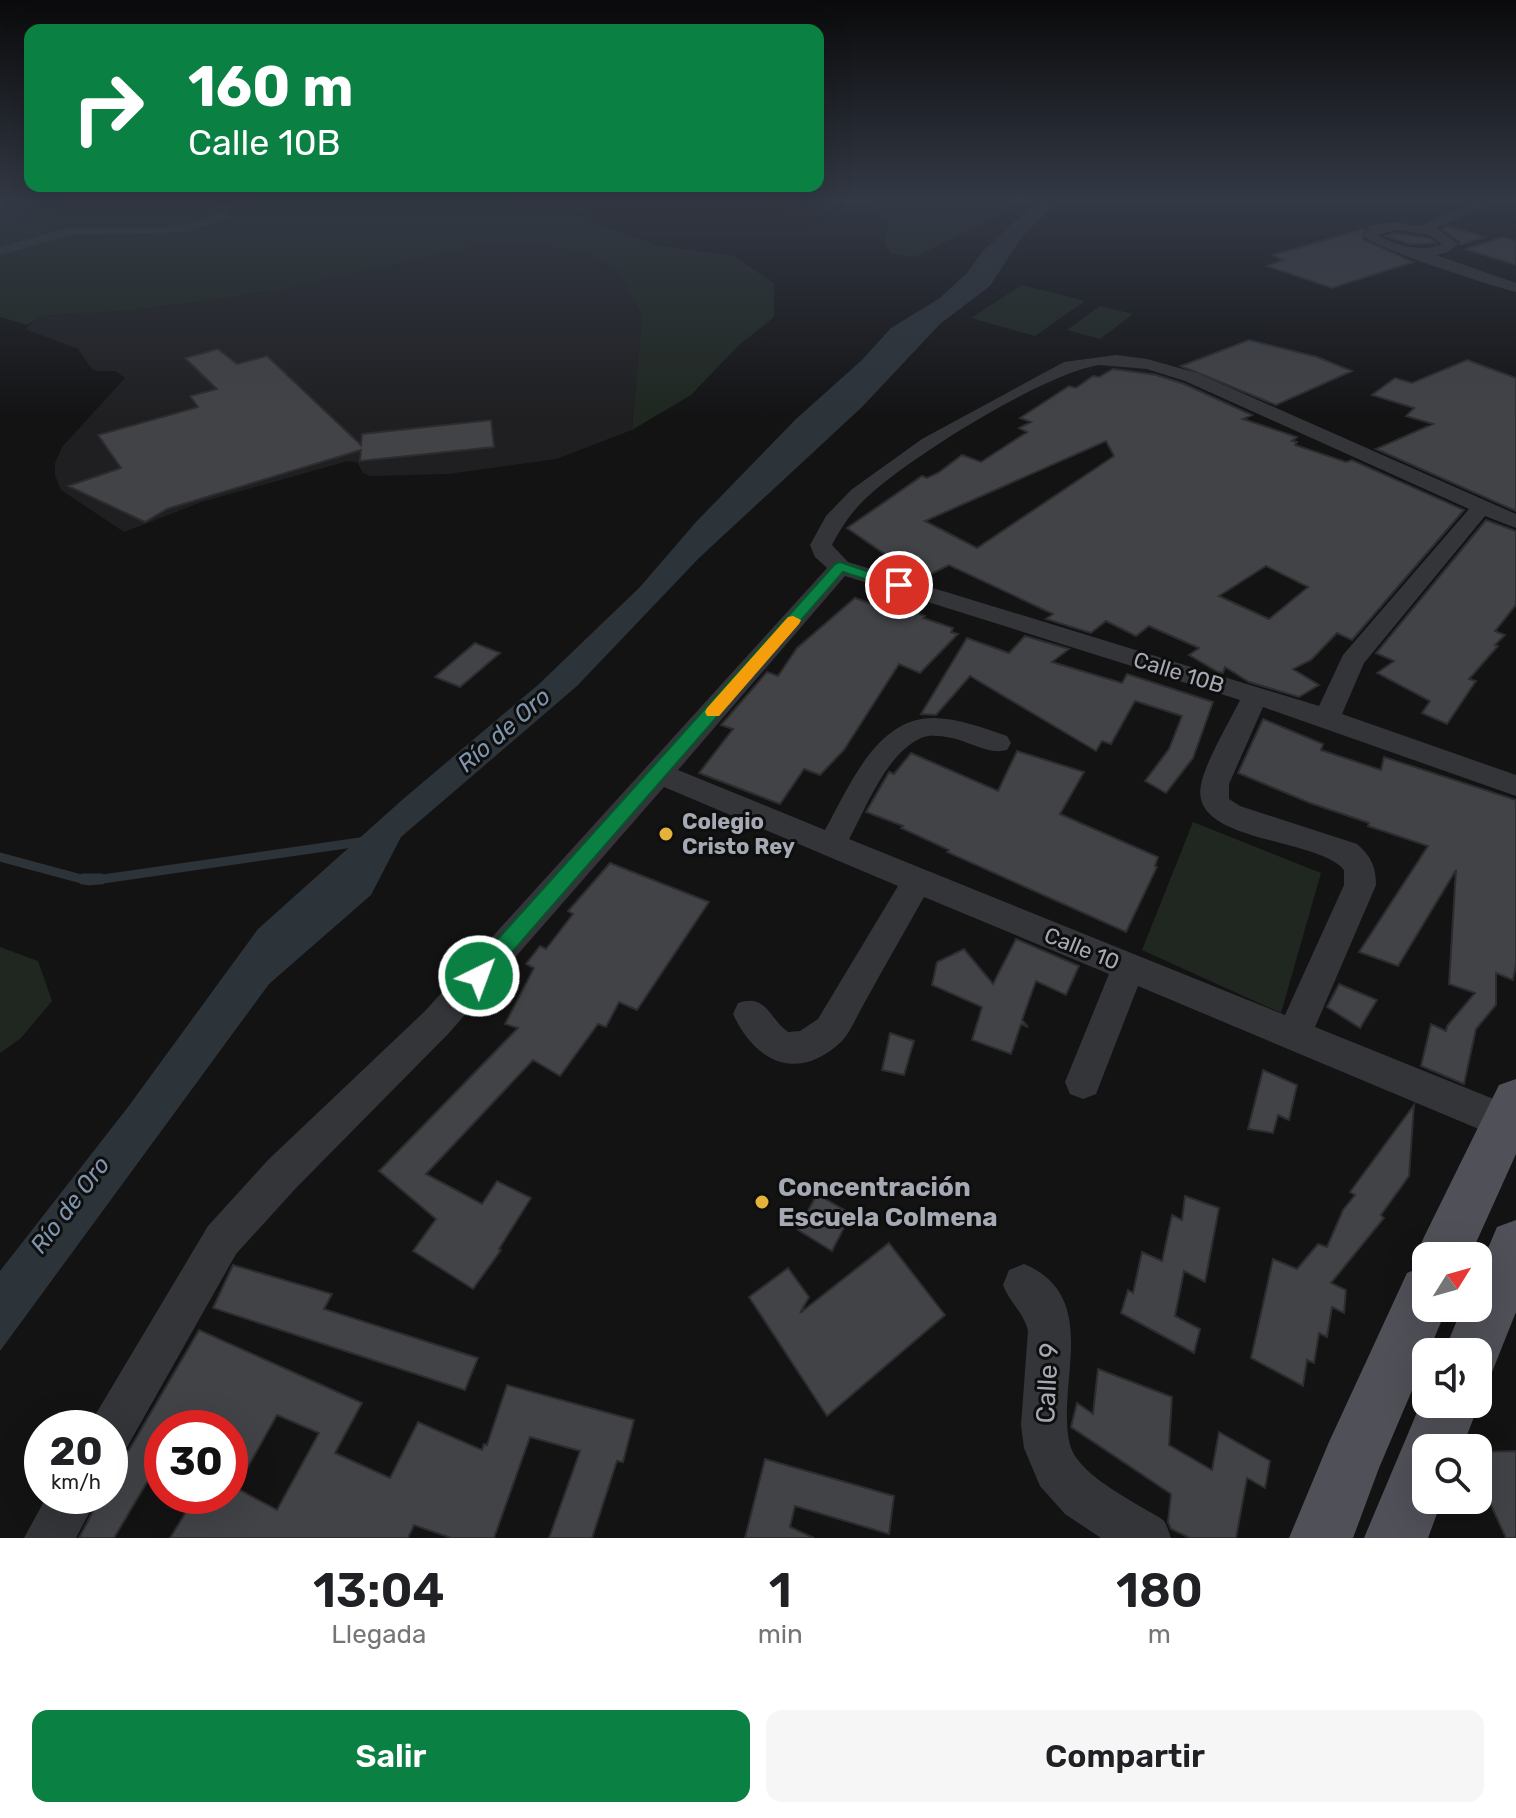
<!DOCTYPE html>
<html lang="es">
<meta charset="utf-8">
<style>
:root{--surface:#fff;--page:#f6f6f6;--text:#202124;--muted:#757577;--accent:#0b8043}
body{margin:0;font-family:Rubik,sans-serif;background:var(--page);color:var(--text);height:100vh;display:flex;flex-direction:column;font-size:30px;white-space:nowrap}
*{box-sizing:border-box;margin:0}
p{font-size:26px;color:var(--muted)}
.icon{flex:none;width:44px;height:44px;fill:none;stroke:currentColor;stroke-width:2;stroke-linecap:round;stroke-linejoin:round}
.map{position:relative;height:1538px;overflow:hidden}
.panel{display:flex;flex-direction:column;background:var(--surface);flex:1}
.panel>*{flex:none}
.hud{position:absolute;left:24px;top:24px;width:800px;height:168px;border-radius:16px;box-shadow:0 8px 32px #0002;background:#0b8043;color:#fff;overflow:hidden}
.needle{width:52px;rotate:53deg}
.buttons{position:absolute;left:1412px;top:1242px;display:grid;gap:16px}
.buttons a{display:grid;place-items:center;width:80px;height:80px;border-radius:16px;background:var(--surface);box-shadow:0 8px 32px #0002;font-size:40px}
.speed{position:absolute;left:24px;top:1410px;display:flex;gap:16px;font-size:40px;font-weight:700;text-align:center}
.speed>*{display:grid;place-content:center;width:104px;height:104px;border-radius:50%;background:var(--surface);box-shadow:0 8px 32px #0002;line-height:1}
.speed small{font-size:20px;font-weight:400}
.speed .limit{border:12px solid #d22;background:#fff;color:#111}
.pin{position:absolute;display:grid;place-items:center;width:68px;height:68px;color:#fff;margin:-34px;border:4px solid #fff;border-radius:50%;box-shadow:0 2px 8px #0007}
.me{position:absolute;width:88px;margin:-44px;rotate:42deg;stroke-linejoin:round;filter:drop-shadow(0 0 6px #0008)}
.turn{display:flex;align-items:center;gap:28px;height:168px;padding:0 32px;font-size:36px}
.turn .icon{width:104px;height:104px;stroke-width:2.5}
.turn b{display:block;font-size:56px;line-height:68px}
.eta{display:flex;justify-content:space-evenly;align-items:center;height:136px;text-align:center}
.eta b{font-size:48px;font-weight:600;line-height:56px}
.button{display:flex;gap:16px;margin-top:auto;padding:16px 32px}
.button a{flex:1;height:92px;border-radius:16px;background:var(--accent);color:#fff;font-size:32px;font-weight:600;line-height:92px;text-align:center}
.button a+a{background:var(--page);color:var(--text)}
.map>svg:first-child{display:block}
.built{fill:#1f1f21}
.green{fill:#1f2720}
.water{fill:#2c3339}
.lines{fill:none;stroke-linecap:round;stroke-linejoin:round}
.stream-far1{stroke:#2c3339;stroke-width:9}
.stream{stroke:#2c3339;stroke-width:11}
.building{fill:#424347;stroke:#2d2d30;stroke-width:2;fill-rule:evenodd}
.minor{fill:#343539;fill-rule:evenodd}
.major{fill:#505158;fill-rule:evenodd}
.route{fill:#0b8043;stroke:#07532c;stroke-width:2}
.slow{fill:#f59e0b}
.poi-dot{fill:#e5b339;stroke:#0e0e0f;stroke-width:3}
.labels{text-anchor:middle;stroke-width:6;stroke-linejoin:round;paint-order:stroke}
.street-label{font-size:22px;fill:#a5a9b4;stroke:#0e0e0f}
.poi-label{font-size:22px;font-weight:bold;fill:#a5a9b4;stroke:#0e0e0f;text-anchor:start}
.water-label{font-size:24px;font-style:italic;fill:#7e95ad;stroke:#0e0e0f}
.near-poi-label{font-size:26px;font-weight:bold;fill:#a5a9b4;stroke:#0e0e0f;text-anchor:start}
.near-street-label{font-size:26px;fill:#a5a9b4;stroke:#0e0e0f}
</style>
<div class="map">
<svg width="1516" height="1538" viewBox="0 0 1516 1538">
<rect width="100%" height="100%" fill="#131314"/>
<path class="built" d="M522,243L585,252L617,270L642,316L632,430L556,459L448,474L370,476L363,473L357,462L348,461L202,502L124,532L61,490L55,475V463L62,447L125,378L115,371H97L91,368L78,349L25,329L40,316L138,310L277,291L476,246Z"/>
<path class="green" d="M0,201H600L576,215L655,245L733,256L774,283V317L737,347L691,395L632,430L642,316L617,270L585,252L522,243L476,246L277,291L137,310L41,316L27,325L0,317Z
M858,201H1007L1008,211L915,257L891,254L884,241L889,224Z
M1022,285L1085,301L1035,336L971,318Z
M1100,306L1133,314L1100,339L1067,330Z
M1193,822L1321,873L1281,1013L1142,950Z
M0,947L38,961L52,1001L21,1038L0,1053Z"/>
<path class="water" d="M1037,201H1059L1021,238L990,286L940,324L862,407L699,558L577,686L401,837L371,895L269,984L0,1351V1271L128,1107L258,929L402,800L539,684L640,587L696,522L796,419L862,360L891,328L940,298L967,273L982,252Z"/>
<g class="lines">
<path class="stream-far1" d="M0,857L89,881L367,841"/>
<path class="stream" d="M83,879H101"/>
</g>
<path class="building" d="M1448,226L1485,237L1460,245V242L1442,229Z
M1364,229L1362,239L1413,262L1332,288L1267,266L1283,260L1273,255Z
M1394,233L1429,238L1436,243L1410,244L1386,236Z
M1503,237L1516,241V265L1465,249Z
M1249,340L1317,357L1352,371L1276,405L1181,366Z
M218,349L237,364L267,356L361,445L362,434L491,420L494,447L360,461L361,450L167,509L145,522L68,486L121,468L98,435L198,407L190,396L217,389L185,358Z
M1467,360L1516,378V511L1376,449L1433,424L1406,416L1414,408L1372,395L1395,378L1412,383Z
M1113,369L1156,375L1184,384L1252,415L1243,419L1297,437L1292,441L1297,442L1295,445L1346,462L1352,460L1464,510L1352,640L1337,633L1311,660L1293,669L1319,685L1299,697L1249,682L1225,667L1223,673L1218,672L1189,655L1199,648L1149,626L1136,636L1106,621L1091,633L1046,619L1053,614L949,565L921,579L847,528L922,476L927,478L938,473L962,455L981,462L1027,432L1019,428L1031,422L1020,418L1069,386L1076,388L1093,376L1099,377ZM1106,441L1114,456L977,548L925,521ZM1266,566L1308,587L1269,619L1219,596Z
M1486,520L1516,531V605L1495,631L1505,635L1495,645L1498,646L1469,679L1476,681L1447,724L1422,713L1430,701L1377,673L1394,661L1376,653Z
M855,598L878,606L881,601L925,616L923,618L953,628L951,632L958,634L920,673L899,664L844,750L820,775L804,769L780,804L699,773L733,729L721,725L767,672L778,676L797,648Z
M1025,636L1069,649L1052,662L1122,683L1127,674L1213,702L1193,758L1166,793L1145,781L1169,749L1182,716L1135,701L1111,744L1102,741L1096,751L970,676L936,715L921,714L967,638L1009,653Z
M475,643L500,653L460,687L435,677Z
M1263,719L1323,744L1321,750L1381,770L1384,757L1516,800V965L1513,980L1496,973V1005L1476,1029L1464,1084L1421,1066L1431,1024L1446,1031L1447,1026L1475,993L1449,984L1456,870L1398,966L1359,952L1428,846L1368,826L1369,823L1310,803L1238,773Z
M1017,751L1084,772L1060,814L1158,857L1155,866L1157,867L1126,932L947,852L949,850L901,828L903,826L866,812L889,772L894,774L911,753L998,791Z
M610,863L709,902L637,1010L619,1002L606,1027L598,1024L560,1076L533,1060L426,1174L482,1204L497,1181L531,1198L499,1249L501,1250L473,1289L413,1251L436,1219L379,1171L518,1028L505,1024L534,968L526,964L540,946L546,949L573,914L568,911Z
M1016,939L1079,966L1066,995L1036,981L1022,1020L1028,1027L1021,1024L1011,1054L972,1040L982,1007L932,985L937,962L964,949L993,984Z
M1339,984L1377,1000L1360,1028L1327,1007Z
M890,1033L914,1041L904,1075L882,1070Z
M1263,1070L1297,1085L1289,1120L1278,1115L1273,1133L1248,1129Z
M1414,1105L1409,1176L1381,1215L1384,1218L1331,1283L1346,1290L1344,1313L1332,1307L1327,1337L1319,1333L1314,1363L1307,1360L1303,1386L1251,1358L1273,1259L1297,1269L1318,1244L1327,1247L1343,1210L1355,1195L1350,1192Z
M817,1194L851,1214L832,1251L798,1230Z
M1185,1196L1219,1208L1205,1282L1184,1271L1175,1316L1200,1329L1194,1353L1121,1313L1128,1290L1133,1293L1142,1252L1162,1261L1172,1215L1182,1220Z
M889,1243L945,1315L827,1416L749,1297L788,1268L809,1297L800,1313Z
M233,1265L332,1294L324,1309L478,1358L465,1390L213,1308Z
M199,1330L362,1403L335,1453L390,1478L418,1422L482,1450L484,1444L487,1445L507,1385L634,1420L623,1462L617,1461L592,1538H549L580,1451L530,1437L494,1538H451L414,1525L408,1538H170L196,1496H230V1428H162V1457L114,1538H79L101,1496H110V1474L123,1454L129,1450ZM277,1415L319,1433L277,1510L236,1488Z
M1098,1369L1172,1397L1169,1445L1212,1470L1219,1432L1270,1461L1265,1488L1247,1478L1236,1538H1190L1171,1529L1168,1522L1171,1494L1071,1427L1077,1403L1093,1414Z
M1516,1451V1538H1506L1478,1477V1452Z
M765,1459L894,1496L889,1534L795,1506L790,1527L814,1538H745Z"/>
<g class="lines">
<path class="minor" d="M218,201H230V217L189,232L72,235L0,255V247L72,227L170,226L203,220L219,212Z
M1479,201H1497L1436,228L1458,244L1448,252L1436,255L1516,283V292C1491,286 1377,249 1364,236L1369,226L1394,222L1419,226ZM1394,230L1430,235L1442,244C1422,253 1396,246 1378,235Z
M1116,355L1147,359L1197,373L1516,514V528L1485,516L1364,663L1342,714L1516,775V796L1263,707L1229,784V799L1240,806L1357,844C1371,856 1376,867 1376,885L1315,1027L1516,1108V1136L1506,1140L1493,1135L1138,986L1096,1094L1083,1099L1070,1094L1065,1082L1109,974L924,897C905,931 885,965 866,1000C858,1013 851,1032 841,1042C797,1083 755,1062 733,1014L738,1003C766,993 768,1017 788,1032L800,1031L818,1019L898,886L664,787L449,1033L296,1188L236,1254L126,1449L110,1456V1428H89L94,1417L208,1226L268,1160L425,1011L827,568L815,557L810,545L826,516L851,490L922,439L1064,362ZM1100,365L1147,369L1185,381L1469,509L1343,655L1319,706L848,562L832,545C841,528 850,514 863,501C904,460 1046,372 1100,365ZM845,576L1240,700C1229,723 1205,762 1201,785C1189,843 1317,837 1344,870V885L1285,1015L849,839C867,807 885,755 921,738C930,734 943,736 952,738C971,742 988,755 1007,750L1011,743L1007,736C984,728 960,719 935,718C877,716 849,787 825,830L678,770Z
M1024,1264C1103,1297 1055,1385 1070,1445C1077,1471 1121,1495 1143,1508C1149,1512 1159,1516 1164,1521C1167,1525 1169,1533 1171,1538H1101L1065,1514L1040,1486L1024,1448L1021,1425L1028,1331C1024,1313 1010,1303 1003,1285L1009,1270Z
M47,1496H98L76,1538H24Z"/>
<path class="major" d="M1516,1079V1154L1470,1256H1426V1308H1447L1379,1468L1353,1538H1289L1329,1442L1407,1273L1421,1267L1416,1256L1424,1237L1499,1085Z
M1516,1220V1312L1492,1372L1478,1378V1352H1444L1462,1308H1478V1272L1497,1227Z
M1426,1391V1404H1478V1401L1479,1404L1462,1448H1426V1500H1442L1428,1538H1364Z"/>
</g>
<linearGradient id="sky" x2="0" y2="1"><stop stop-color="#0a0a0b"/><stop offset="0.48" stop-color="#333945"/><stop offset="1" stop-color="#333945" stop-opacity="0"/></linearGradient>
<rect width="1516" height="417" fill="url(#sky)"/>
<path class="route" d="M840,562L907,585L899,590L843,572L486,982L479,985L471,982L468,976L471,969L835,564Z"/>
<path class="slow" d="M793,616L801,620L799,624L719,716H707L705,712L707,708L788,617Z"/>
<g class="poi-dot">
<circle cx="666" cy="834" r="8"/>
<circle cx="762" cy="1202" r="8"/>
</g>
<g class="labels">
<g class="street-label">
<text transform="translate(1179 672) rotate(17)" y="8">Calle 10B</text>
<text transform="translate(1082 948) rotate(22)" y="8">Calle 10</text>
</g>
<g class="poi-label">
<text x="682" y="829">Colegio<tspan x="682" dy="25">Cristo Rey</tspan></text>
</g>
<g class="water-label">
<text transform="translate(504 730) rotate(-41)" y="8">Río de Oro</text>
<text transform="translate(70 1205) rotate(-53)" y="8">Río de Oro</text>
</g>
<g class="near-poi-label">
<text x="778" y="1196">Concentración<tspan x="778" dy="30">Escuela Colmena</tspan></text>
</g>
<g class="near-street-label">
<text transform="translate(1047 1383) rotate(-87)" y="9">Calle 9</text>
</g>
</g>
</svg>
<div class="buttons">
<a><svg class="needle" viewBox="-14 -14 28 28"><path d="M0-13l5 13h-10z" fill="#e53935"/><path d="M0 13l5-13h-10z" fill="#757577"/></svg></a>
<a><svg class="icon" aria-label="sound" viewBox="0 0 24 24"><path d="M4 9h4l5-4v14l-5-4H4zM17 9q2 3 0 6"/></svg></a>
<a><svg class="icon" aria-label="search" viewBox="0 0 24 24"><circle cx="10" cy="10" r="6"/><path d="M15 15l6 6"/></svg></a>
</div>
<div class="speed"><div>20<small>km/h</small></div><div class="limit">30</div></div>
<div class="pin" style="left:899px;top:585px;background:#d93025"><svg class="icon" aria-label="arrive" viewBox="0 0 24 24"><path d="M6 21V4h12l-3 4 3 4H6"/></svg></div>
<svg class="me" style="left:479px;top:976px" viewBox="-20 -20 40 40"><circle r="17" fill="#0b8043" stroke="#fff" stroke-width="3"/><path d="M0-11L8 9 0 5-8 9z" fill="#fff"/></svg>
<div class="hud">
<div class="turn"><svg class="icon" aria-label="right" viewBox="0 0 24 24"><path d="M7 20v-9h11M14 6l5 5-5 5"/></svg><div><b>160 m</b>Calle 10B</div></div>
</div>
</div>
<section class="panel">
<div class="eta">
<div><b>13:04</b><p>Llegada</p></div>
<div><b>1</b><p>min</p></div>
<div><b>180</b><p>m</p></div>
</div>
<div class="button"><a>Salir</a><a>Compartir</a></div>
</section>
